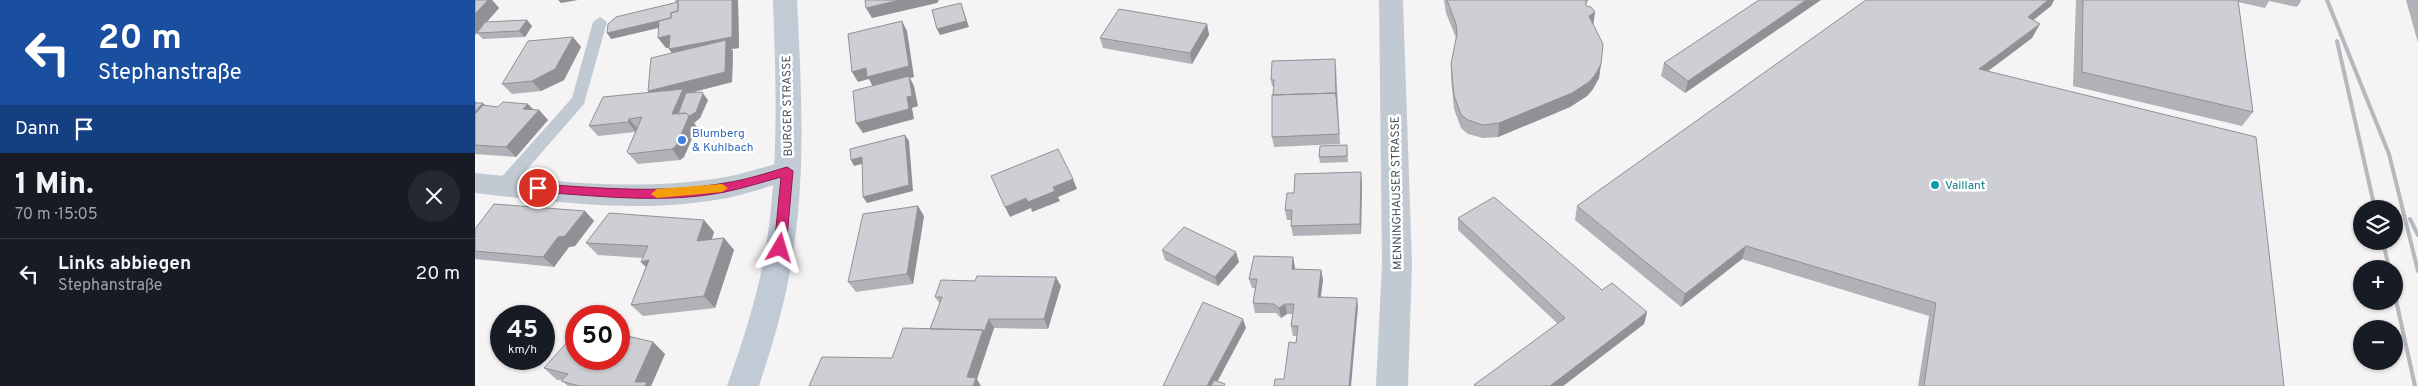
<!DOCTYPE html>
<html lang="de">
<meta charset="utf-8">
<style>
:root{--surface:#171b24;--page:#242831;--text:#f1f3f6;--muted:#9ea1a6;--line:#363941}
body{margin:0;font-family:Overpass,sans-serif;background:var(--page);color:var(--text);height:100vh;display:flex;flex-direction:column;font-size:19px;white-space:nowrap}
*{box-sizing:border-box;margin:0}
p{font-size:16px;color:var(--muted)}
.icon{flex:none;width:28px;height:28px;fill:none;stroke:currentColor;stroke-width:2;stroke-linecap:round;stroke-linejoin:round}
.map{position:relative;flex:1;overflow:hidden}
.sheet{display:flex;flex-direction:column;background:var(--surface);width:475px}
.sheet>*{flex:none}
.banner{background:#1a4fa0;color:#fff;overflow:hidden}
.buttons{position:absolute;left:1878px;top:200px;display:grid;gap:10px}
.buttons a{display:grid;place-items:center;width:50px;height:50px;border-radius:50%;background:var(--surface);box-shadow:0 1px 4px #0004;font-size:25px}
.speed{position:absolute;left:15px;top:305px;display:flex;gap:10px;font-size:25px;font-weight:700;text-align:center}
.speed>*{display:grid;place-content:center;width:65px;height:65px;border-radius:50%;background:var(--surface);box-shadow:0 1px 4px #0004;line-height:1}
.speed small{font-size:12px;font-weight:400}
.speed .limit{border:8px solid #d22;background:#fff;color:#111}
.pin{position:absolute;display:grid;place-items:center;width:42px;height:42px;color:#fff;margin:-21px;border:2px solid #fff;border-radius:50%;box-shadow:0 1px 5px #0007}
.me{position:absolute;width:55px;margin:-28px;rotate:7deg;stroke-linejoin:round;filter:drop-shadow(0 0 4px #0008)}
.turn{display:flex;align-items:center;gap:18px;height:105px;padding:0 15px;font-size:22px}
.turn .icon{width:65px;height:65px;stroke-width:2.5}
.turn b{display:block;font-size:35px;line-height:42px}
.then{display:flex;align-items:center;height:48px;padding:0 15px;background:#0003;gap:10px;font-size:19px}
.round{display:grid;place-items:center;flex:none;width:52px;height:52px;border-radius:26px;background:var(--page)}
.head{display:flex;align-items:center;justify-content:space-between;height:85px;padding:0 15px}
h1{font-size:30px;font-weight:800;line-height:38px}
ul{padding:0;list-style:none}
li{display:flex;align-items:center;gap:15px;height:70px;padding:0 15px;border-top:1px solid var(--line)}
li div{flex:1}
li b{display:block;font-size:19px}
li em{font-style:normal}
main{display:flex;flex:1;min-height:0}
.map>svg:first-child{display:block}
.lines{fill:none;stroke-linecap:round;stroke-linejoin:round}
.service{fill:#c1cad2;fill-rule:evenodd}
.minor{fill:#c1cad2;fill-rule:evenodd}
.secondary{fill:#c1cbd6;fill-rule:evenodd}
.rail{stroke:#b5b8bd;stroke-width:4}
.wall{fill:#b0b2b7}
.shaded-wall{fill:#909195}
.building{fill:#cdcfd5;stroke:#909195}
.route{fill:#db2777;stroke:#8e194d}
.slow{fill:#f59e0b}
.shop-dot{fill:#3f7fe0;stroke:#fff;stroke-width:2}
.culture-dot{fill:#0f9aa8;stroke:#fff;stroke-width:2}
.labels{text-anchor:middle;stroke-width:5;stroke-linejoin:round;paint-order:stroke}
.street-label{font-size:12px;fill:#4a5661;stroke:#fff}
.shop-label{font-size:12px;fill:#366cbe;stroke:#fff;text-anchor:start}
.culture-label{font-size:12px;fill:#0d838f;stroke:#fff;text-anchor:start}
</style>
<main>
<section class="sheet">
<div class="banner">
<div class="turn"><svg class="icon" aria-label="left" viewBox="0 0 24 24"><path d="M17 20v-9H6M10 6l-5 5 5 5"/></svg><div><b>20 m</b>Stephanstraße</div></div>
<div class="then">Dann<svg class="icon" aria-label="arrive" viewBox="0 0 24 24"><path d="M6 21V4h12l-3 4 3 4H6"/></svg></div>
</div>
<div class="head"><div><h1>1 Min.</h1><p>70 m · 15:05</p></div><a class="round"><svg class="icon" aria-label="close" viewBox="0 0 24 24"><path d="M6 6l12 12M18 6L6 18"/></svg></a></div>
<ul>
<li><svg class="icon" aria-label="left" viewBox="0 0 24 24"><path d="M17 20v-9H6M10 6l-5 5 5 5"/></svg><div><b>Links abbiegen</b><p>Stephanstraße</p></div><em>20 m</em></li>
</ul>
</section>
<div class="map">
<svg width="1943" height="386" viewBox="0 0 1943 386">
<rect width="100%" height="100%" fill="#f5f3f3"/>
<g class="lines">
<path class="service" d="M125,17L132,22L109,104L34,190L28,192L22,190L20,186L22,182L97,98L118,22Z"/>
<path class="minor" d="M904,0H928L937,264L933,386H901L907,264Z
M312,161L322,164L326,171L322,178C295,186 268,196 240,200C162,213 78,202 0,193V173C78,181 160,191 238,179C263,176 288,167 312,161Z"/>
<path class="secondary" d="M298,0H322C326,82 331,165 319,246C313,294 299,340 284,386H252C268,341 283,295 291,247C304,165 301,82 298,0Z"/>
<path class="rail" d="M1852,0L1914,154L1943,271
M1862,41L1900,209
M1935,219L1943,235
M1908,241L1914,269
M1919,291L1940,386"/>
</g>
<path class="wall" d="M0,0H17L24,8L12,22L52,20L57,26L50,37L8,39L2,33L3,32Z
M200,0H263L264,48L256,49L258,51L257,82L213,93L233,100L225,118L219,123L222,127L209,157L205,160L163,164L152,152L160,132L123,136L114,126L175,92L173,91L197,53L194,49V48H191L184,28L136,39L201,3Z
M969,0H1114L1112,2L1111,6L1120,12L1118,24L1126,64L1124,78L1118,89L1112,96L1095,107L1023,137L1008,138L993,134L986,128L979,109L976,78V64L981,38L971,13Z
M1284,0L1210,93L1186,76L1189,63Z
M1391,0H1579L1576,6L1558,20L1557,38L1513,71L1809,386H1443L1454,316L1267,259L1206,307L1100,220L1102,206Z
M1601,0H1826V1L1822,7L1794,1L1790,8L1763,2L1778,112L1767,126L1598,86Z
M1931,0H1943V43Z
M732,24L734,35L717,64L628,48L625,38Z
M98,37L106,47L89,80L66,91L37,94L27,84Z
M861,65L865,144L799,147L797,137L799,86H797L796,80Z
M0,101L2,103L11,106L64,110L73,120L41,157L0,154Z
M872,145L873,162L845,163L844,157Z
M887,182L886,234L818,236L816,226L817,220H812L810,210L819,193Z
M110,211L119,221L100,246L94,247L79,267L0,259V229Z
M449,216L438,284L381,292L373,282Z
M983,218L1172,312L1169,324L1088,386H999V385L1083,324L983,230Z
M229,220L239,232L237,239L249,238L259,250L240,308L168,316L156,305L171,267L166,262L168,258L123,255L111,243Z
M687,250L764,262L743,286L690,260Z
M820,267V269L846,270L848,280L846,297L883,307L809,379L821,343L822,336H818L816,326L818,314H812L806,318L801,313H780L778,303L780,288H777L774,279Z
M586,286L573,329L519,328L502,379L417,358L455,329L465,304L460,297Z
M178,342L190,354L176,386H93L86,380H82L69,368Z"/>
<path class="shaded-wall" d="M13,0H17L24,8L0,35V14Z
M83,0H103L86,3Z
M257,0H263L264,48L256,49L258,51L257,82L211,94L201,118L182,101L173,91L202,60L194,49Z
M425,0H464L462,3L397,18L391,8Z
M1331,0H1346L1210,93L1213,81Z
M1573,0H1579L1576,6L1545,31L1553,17Z
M207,1L211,21L136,39L132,33Z
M486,3L494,27L465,35L462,29Z
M1120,12L1118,26L1114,16Z
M52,20L57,26L50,37L44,31Z
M427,21L432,31L439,77L435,78L439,86L443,106L437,108L439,119L388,133L381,123L398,87L394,79L383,82L377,72Z
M732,24L734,35L717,64L715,53Z
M1565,24L1557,38L1497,83L1504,69Z
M195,35L202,46L191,48L183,38Z
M98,37L106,47L89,80L66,91L57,81Z
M1126,64L1124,78L1118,89L1112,96L1095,107L1023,137L1024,123Z
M227,92L233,100L225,118L219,123L222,127L209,157L205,160L197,149Z
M0,101L5,106L8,103L18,114L0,133Z
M53,104L62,113L64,110L73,120L41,157L31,147L48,109Z
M154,119L163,129L161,132L153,122Z
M430,135L434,141L438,191L392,203L388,197Z
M387,157L390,163L379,166L376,160Z
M886,172L887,182L886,234L885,224Z
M598,179L602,189L583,197L585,201L557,212L556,208L535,217L530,207Z
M443,206L449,216L438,284L432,274Z
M110,211L119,221L100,246L94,247L79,267L68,257L83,237Z
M229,220L239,232L232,253L222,241Z
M249,238L259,250L240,308L229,296Z
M1271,246L1267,259L1206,307L1210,294Z
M761,252L764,262L743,286L740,277Z
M818,257L820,267L818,279L817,269Z
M174,260L178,274L166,262Z
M846,270L848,280L844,306L843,297Z
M581,277L586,286L573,329L569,319Z
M882,298L883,307L876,386H874Z
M810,304L812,314L806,318L804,308Z
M1172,312L1169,324L1088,386H1075Z
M514,319L519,328L502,379L506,386H497L492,377L508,330Z
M768,319L771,328L740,386H732Z
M178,342L190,354L176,386H164L160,382Z"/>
<path class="building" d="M0,0H13L0,14Z
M203,0H257V37L194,49L195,35L183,38L184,21L196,18V13L203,11Z
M390,0H425L391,8Z
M972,0H1111V6L1116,7L1120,12L1114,16L1128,44L1126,64L1120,75L1114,82L1097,93L1024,123L1008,125L993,120L986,115L979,95L976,64L982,34L981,24Z
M1284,0H1331L1213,81L1189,63Z
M1391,0H1573L1553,17L1565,24L1504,69L1781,137L1809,386H1449L1461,303L1271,246L1210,294L1102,206Z
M1608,0H1763L1778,112L1607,72Z
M203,2V11L196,13V18L132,33L133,24L141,17Z
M486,3L491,21L462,29L457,10Z
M644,9L732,24L715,53L625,38Z
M52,20L44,31L2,33L10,22Z
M427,21L434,66L392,77L391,68L377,72L373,34Z
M98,37L80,69L57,81L27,84L53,41Z
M251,40L250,72L173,91L176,58Z
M860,59L861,97V93L798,95L799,80H796L797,61Z
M434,76L437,96L432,97L434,109L381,123L378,91Z
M208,89L197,114L211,113L214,116L201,146L197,149L154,154L152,152L167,117L154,119L153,122L114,126L128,97Z
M227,92L228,94L221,112L213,117L214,116L211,113L203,114L211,93Z
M861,93L864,134L797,137V95Z
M28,102L53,104L48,109L64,110L31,147L0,145V114L8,105L23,107Z
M0,103H8L0,112Z
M430,135L434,185L388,197L387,157L376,160L375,149Z
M872,145V156L844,157L845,146Z
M583,149L598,179L578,187L580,191L553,202L551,198L530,207L516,176Z
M886,172L885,224L816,226L817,210H810L812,193H819L820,174Z
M1019,197L1127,290L1137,283L1172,312L1075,386H1000L999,385L1090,318L983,218Z
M19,204L110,211L90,236L83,237L68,257L0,251V229Z
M443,206L432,274L373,282L388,214Z
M134,213L229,220L222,241L249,238L229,296L156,305L174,260L166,262L173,246L111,243Z
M709,227L761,252L740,277L687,250Z
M779,256L818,257L817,269L846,270L843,297L882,298L874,386H799L800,379H809L814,342L821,343L823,326H816L819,304H810L804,308L799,304L778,303L782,279H774Z
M502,276L581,277L569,319H514L509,332L508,330L455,329L467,297H460L466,280L500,281Z
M728,302L768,319L732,386H688Z
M428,328L508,330L492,377L501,378L498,386H334L347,357L417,358Z
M101,332V359H144V334L178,342L160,382H172L170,386H104L86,381L93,374L69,368Z
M739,380L750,384L749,386H736Z"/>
<path class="route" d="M312,167L318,171L311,248L305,252L299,248L306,177C288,182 269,188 250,192C189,204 125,196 63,192L57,188L63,184C125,188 188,194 250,183C271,180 292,173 312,167Z"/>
<path class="slow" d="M247,184L253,188L247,192L182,198L176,194L182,189Z"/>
<circle class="shop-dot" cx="207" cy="140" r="5"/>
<circle class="culture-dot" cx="1460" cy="185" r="5"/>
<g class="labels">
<g class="street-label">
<text transform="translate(312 106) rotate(-91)" y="4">BURGER STRASSE</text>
<text transform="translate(921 193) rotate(-91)" y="4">MENNINGHAUSER STRASSE</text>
</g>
<g class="shop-label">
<text x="217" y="137">Blumberg<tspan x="217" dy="14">&amp; Kuhlbach</tspan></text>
</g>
<g class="culture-label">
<text x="1470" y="189">Vaillant</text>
</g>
</g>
</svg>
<div class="buttons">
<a><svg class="icon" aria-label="layers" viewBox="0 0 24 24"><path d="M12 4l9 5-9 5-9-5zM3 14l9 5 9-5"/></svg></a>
<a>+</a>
<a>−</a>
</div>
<div class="speed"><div>45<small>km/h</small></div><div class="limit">50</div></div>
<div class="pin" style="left:63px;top:188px;background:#d93025"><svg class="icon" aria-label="arrive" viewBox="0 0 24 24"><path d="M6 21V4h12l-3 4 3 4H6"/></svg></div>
<svg class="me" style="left:305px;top:248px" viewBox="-20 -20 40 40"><path d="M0-17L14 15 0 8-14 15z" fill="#db2777" stroke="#fff" stroke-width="4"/></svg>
</div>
</main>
